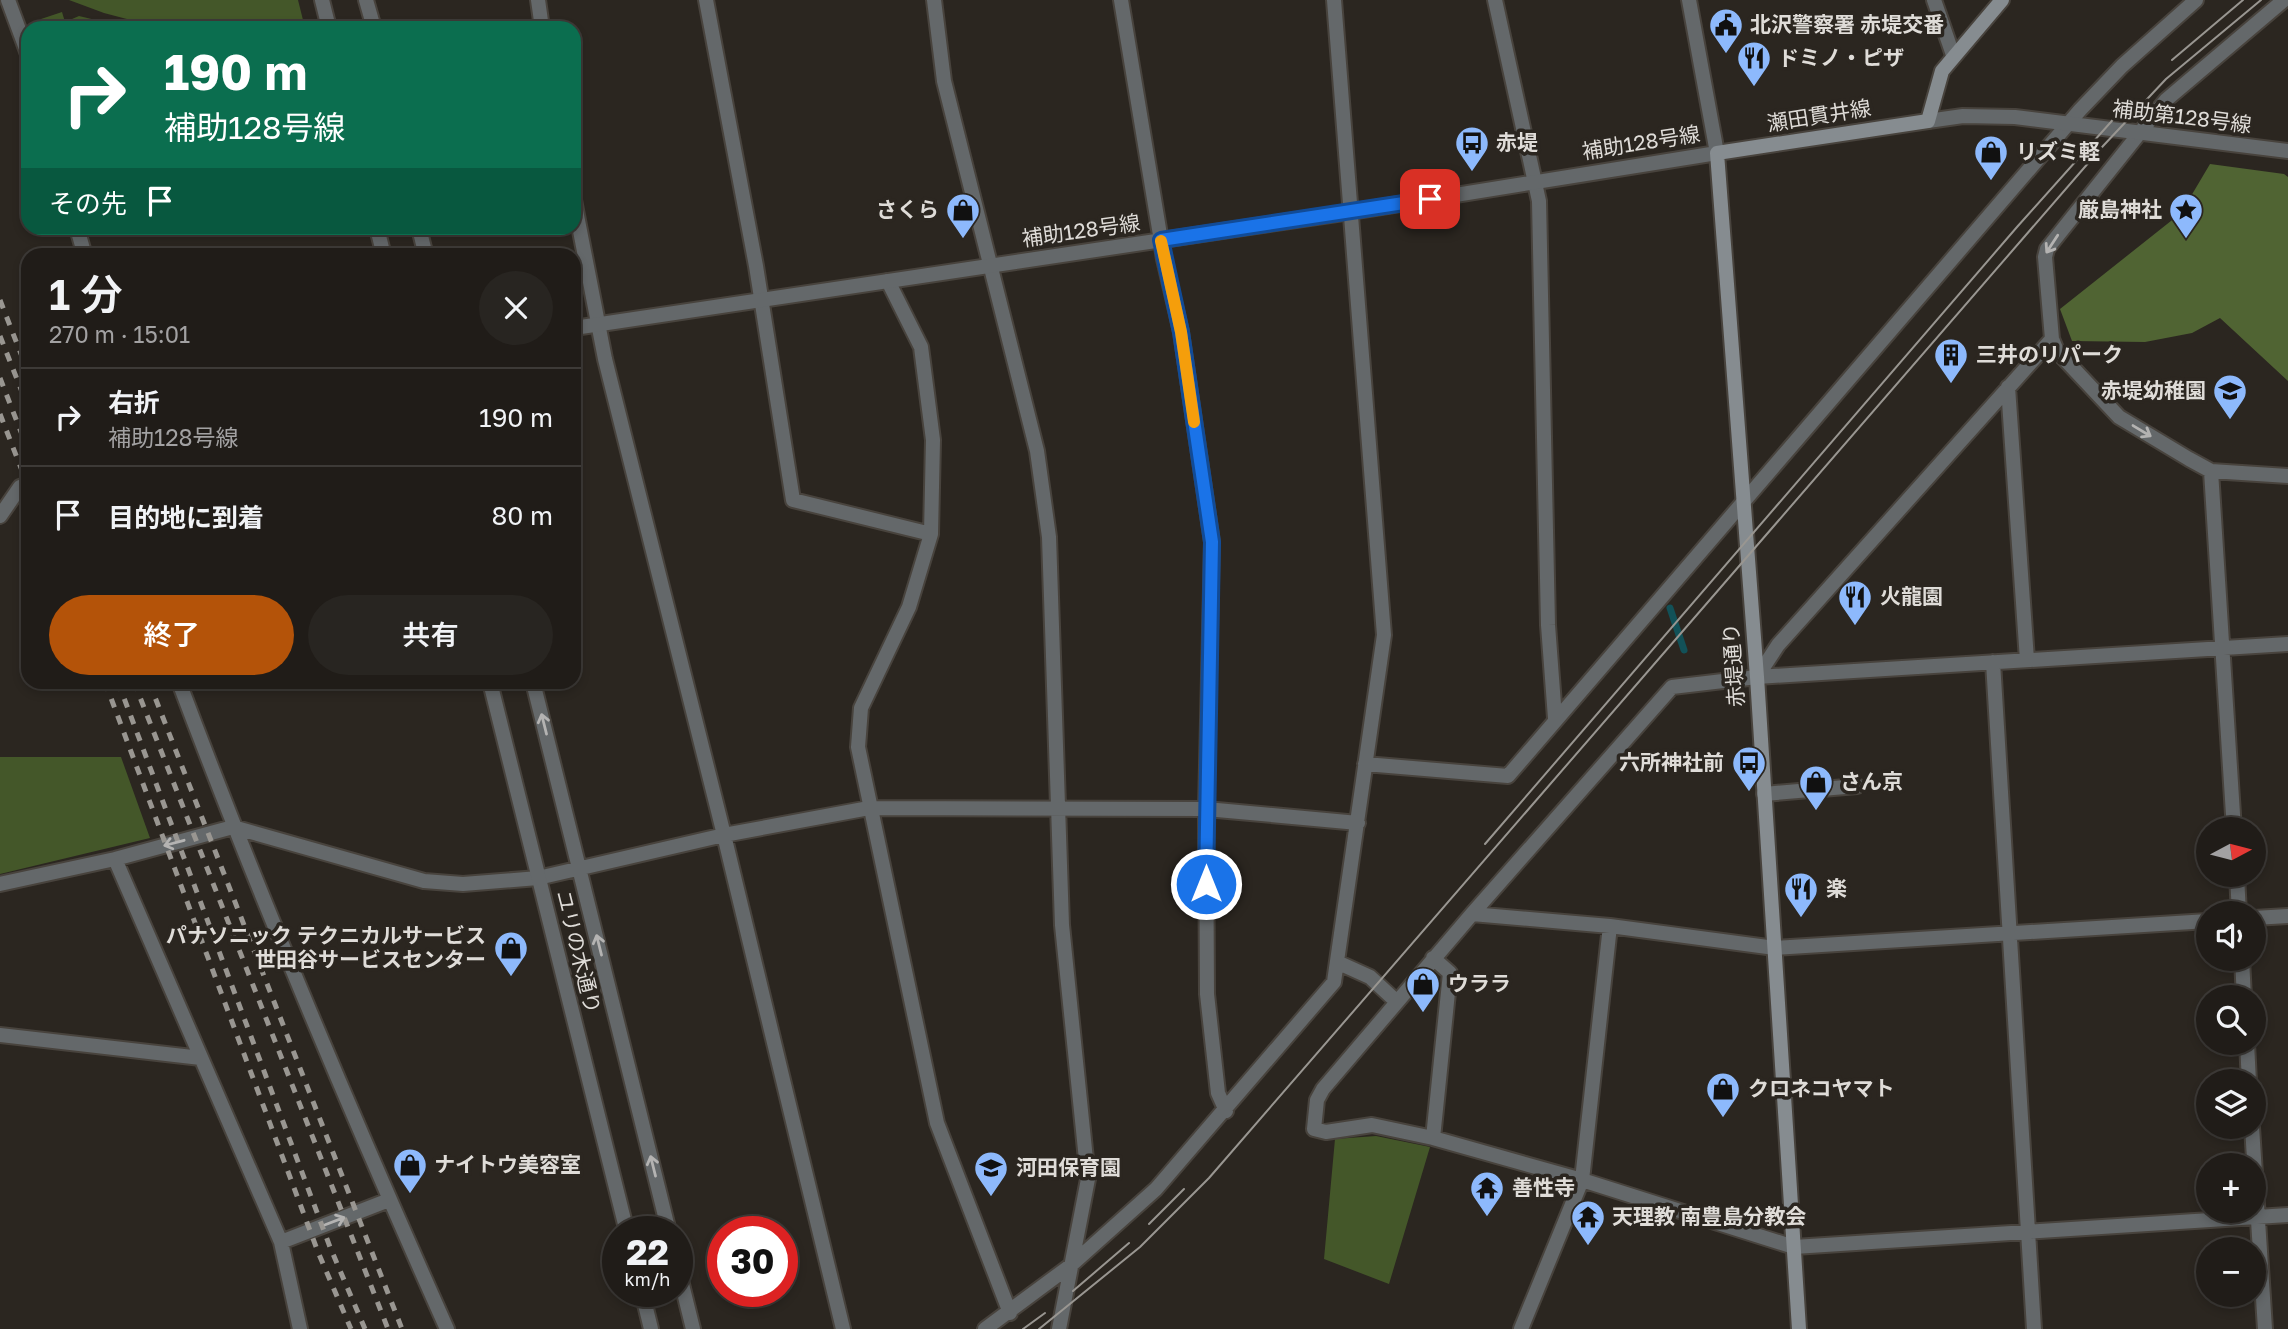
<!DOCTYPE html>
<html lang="ja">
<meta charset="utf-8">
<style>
:root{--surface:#201c18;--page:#282521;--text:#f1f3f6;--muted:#a2a1a2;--line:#3d3a37;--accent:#b45309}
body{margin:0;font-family:"Golos Text","Noto Sans JP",sans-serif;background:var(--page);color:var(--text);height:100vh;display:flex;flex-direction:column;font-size:26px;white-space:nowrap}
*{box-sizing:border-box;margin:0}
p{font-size:23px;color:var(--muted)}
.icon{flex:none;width:38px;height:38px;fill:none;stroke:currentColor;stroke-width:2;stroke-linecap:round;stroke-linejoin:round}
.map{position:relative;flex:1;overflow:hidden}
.details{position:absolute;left:21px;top:248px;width:560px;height:441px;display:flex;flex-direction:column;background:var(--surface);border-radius:21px;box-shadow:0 4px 10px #0003,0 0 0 2px var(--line)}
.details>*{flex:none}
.hud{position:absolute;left:21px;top:21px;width:560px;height:214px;border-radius:21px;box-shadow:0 4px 10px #0003,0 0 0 2px var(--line);background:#0b6e4f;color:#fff;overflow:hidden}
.needle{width:46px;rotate:83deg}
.controls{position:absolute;left:2196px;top:817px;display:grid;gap:14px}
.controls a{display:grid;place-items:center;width:70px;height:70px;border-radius:50%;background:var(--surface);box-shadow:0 4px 10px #0003,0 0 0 2px var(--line);font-size:35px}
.speed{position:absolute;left:602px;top:1216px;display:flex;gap:14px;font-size:35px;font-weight:700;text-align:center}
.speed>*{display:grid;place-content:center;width:91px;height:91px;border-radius:50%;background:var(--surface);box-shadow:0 4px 10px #0003,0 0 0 2px var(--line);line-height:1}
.speed small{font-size:18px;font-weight:400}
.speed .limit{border:10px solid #d22;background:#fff;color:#111}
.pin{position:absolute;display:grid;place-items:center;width:60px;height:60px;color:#fff;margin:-30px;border-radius:14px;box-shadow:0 4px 10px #0006}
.me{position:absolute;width:77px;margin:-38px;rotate:0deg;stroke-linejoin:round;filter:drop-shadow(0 0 5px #0008)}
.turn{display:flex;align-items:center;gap:24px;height:147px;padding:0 28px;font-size:32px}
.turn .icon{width:91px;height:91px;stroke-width:2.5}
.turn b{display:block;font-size:49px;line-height:60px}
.then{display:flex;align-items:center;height:66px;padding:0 28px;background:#0003;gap:14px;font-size:26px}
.round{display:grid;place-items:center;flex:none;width:74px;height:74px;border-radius:37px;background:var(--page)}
.head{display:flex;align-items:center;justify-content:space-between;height:119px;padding:0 28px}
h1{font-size:42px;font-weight:600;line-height:52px}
.button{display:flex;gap:14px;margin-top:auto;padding:14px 28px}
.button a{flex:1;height:80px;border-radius:42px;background:var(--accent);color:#fff;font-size:28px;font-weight:600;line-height:80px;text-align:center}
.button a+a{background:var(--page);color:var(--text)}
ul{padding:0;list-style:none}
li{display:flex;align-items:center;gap:21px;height:98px;padding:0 28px;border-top:2px solid var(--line)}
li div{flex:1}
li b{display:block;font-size:26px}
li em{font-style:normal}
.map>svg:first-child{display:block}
.green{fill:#445729}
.forest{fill:#506433}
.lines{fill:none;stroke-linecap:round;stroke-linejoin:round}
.stream{stroke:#125158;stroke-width:7}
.minor-casing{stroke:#48433d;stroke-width:18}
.tertiary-casing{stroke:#48433d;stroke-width:18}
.secondary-casing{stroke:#48433d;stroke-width:18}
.minor{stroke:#64686a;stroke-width:14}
.tertiary{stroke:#64686a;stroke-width:14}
.secondary{stroke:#868c90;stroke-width:14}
.tram{stroke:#999691;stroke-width:2}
.rail{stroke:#999691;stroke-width:5;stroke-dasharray:9 9;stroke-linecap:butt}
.oneway{stroke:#b4b3b2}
.route-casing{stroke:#114b97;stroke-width:18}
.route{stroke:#1a73e8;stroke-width:12}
.slow{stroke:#f59e0b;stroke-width:12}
.labels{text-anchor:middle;stroke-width:7;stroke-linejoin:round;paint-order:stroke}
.poi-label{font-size:21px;font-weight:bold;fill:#dfdcd8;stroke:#2b2620;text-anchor:start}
.street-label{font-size:21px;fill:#dfdcd8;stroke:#2b2620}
</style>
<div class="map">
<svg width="2288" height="1329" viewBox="0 0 2288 1329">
<rect width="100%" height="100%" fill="#2b2620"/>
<path class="green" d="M69,0H298L305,28H161L104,13Z
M62,12L65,22L79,16L104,22L103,28H45L41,19Z
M0,757H121L150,838L0,874Z
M1376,1136L1430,1147L1389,1284L1324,1259L1335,1139Z"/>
<path class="forest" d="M2210,164L2284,174L2288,177V381L2220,318L2192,333L2145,342L2072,341L2060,309L2181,213Z"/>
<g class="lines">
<path class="stream" d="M1670,608L1684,650"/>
<g class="minor-casing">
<path id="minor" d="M8,0L28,54
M366,0L374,28
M538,0L542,28
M706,0L756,266L793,500L931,534
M934,0L944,81L1037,451L1049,537L1062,925L1088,1179L1059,1329
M1121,0L1164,259L1181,332L1212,542L1206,809L1207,994L1218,1093L1226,1111
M1495,0L1539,201L1548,625L1555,718
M1934,0L1953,55
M2284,0L2166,100L2047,249L2045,257L2052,339L2057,351L2119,417L2189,459L2211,471L2288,476
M574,200L605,359L724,835L843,1329
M77,228L85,256
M419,228L426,256
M888,281L921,347L933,440L931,534L909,607L861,708L858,747L937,1123L1010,1313
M2008,387L2027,660
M2211,471L2234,830
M0,516L20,487L28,484
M2288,644L1757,677L1672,687L1472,914L1323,1089L1317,1100L1314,1129L1326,1132L1372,1125L1433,1138L1582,1180L1794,1247L2288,1215
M1993,662L2034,1329
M1757,677L1778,645L2052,339
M179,682C261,901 352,1116 447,1329
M533,682L669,1232
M1365,764L1508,776L2080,110L2122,66L2196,0
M1764,794L1857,786
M115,859L281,1242L300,1329
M2237,875L2239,914
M0,884L115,859L233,827L424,881L463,884L538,878L724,835L869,808L1206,809L1358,823
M1472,914L1610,926L1775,948L2208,921
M2254,918L2288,916
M2242,959L2244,998
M1339,963L1370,977L1397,1002
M0,1035L201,1058
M2247,1043L2249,1082
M2252,1127L2265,1329
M1433,1138L1450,973L1433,958
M281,1242L389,1200
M677,1264L693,1329
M985,1329L1070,1266L1156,1189L1334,982L1384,635L1334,0
M1521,1329L1582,1180L1610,926"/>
</g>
<g class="tertiary-casing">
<path id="tertiary" d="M322,0L329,28
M1928,121L1963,116L2015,117L2288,151
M377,228L384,256
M574,328L1350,212L1717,153L1689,0
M490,682L627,1232
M642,1292L651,1329"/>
</g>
<g class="secondary-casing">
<path id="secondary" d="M1799,1329L1757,677L1717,153L1928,121L1942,71L2002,0"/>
</g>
<use href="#minor" class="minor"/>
<use href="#tertiary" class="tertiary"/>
<use href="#secondary" class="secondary"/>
<path class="tram" d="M2172,60L2243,0
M1485,844L2017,227L2127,104
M1149,1224L1184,1189
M1073,1291L1129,1243
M1023,1329L1045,1313
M1039,1329L1140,1247L1209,1178L2103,146L2166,79L2261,0"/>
<path class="rail" d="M0,300L28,372
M0,336L28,407
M0,378L28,450
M0,414L28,486
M105,682L318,1252L351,1329
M118,682L330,1247L365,1329
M134,682L388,1329
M149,682L402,1329"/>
</g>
<defs><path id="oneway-shaft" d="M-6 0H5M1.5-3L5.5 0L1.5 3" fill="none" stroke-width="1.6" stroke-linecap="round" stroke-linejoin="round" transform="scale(1.75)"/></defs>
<g class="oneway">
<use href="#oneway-shaft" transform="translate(2052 244) rotate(123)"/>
<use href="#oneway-shaft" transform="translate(2142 431) rotate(31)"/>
<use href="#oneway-shaft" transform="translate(544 724) rotate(-104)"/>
<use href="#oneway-shaft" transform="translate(174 843) rotate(165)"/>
<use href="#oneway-shaft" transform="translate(599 945) rotate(-104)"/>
<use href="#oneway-shaft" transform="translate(653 1166) rotate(-104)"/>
<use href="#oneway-shaft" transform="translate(335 1221) rotate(-21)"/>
</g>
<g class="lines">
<g class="route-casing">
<path id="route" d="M1206,884L1212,542L1181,332L1161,240L1430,199"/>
</g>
<use href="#route" class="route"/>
<path class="slow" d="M1161,241L1181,332L1194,422"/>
</g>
<defs>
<g id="civic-pin" transform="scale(1.75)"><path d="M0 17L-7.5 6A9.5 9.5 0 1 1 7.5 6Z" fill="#8db9fc" stroke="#2b2620"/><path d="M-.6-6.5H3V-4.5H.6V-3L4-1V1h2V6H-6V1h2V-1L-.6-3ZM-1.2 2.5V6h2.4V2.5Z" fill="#111"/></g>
<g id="restaurant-pin" transform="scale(1.75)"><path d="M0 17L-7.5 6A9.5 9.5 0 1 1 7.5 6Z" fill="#8db9fc" stroke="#2b2620"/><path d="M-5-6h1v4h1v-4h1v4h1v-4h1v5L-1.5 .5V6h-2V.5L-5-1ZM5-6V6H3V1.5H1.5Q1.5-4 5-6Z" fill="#111"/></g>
<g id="bus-pin" transform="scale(1.75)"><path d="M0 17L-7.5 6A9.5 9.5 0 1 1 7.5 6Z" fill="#8db9fc" stroke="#2b2620"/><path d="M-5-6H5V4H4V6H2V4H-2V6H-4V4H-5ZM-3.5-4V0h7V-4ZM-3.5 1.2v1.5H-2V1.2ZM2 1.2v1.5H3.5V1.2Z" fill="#111"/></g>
<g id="shop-pin" transform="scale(1.75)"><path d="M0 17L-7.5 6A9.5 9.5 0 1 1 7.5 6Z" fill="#8db9fc" stroke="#2b2620"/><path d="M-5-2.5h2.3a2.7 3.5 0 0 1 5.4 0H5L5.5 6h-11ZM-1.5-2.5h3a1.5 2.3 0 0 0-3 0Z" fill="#111"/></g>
<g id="sight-pin" transform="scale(1.75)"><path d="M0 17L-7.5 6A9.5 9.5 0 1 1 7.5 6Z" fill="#8db9fc" stroke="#2b2620"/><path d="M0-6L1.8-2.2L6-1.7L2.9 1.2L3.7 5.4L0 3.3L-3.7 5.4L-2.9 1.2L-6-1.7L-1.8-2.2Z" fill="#111"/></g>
<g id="building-pin" transform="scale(1.75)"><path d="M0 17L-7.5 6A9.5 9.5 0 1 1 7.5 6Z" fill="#8db9fc" stroke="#2b2620"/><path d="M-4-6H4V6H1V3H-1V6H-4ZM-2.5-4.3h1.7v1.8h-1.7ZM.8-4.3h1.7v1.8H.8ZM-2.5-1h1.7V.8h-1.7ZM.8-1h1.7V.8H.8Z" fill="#111"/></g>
<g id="school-pin" transform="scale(1.75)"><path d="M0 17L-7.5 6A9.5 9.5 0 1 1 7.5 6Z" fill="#8db9fc" stroke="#2b2620"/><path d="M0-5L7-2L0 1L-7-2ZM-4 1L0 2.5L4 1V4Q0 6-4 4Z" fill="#111"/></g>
<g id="temple-pin" transform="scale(1.75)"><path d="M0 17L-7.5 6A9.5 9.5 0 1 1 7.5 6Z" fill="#8db9fc" stroke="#2b2620"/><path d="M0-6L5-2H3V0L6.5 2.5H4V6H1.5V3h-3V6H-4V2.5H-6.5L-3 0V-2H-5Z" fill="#111"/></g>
</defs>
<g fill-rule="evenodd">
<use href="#civic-pin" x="1726" y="25"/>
<use href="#restaurant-pin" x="1754" y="58"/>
<use href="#bus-pin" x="1472" y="143"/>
<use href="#shop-pin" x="1991" y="152"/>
<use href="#shop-pin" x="963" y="210"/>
<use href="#sight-pin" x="2186" y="210"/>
<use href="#building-pin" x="1951" y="355"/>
<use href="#school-pin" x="2230" y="391"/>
<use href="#restaurant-pin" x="1855" y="597"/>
<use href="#bus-pin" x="1749" y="763"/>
<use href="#shop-pin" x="1816" y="782"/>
<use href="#restaurant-pin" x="1801" y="889"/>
<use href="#shop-pin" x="511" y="948"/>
<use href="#shop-pin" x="1423" y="984"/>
<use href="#shop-pin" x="1723" y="1089"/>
<use href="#shop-pin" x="410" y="1165"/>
<use href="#school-pin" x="991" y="1168"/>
<use href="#temple-pin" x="1487" y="1188"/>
<use href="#temple-pin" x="1588" y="1217"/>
</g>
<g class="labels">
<g class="poi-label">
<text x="1750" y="32">北沢警察署 赤堤交番</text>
<text x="1778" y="65">ドミノ・ピザ</text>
<text x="1496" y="150">赤堤</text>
<text x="2016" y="159">リズミ軽</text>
<text x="939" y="217" text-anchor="end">さくら</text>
<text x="2162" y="217" text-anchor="end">厳島神社</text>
<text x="1976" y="362">三井のリパーク</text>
<text x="2206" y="398" text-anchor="end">赤堤幼稚園</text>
<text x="1880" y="604">火龍園</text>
<text x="1724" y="770" text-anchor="end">六所神社前</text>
<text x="1840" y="789">さん京</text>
<text x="1826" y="896">楽</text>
<text x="486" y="943" text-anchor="end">パナソニック テクニカルサービス<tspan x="486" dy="24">世田谷サービスセンター</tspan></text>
<text x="1448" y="991">ウララ</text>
<text x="1748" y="1096">クロネコヤマト</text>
<text x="434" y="1172">ナイトウ美容室</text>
<text x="1016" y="1175">河田保育園</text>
<text x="1512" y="1195">善性寺</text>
<text x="1612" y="1224">天理教 南豊島分教会</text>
</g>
<g class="street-label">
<text transform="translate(1819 116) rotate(-9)" y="7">瀬田貫井線</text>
<text transform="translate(2182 117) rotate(7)" y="7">補助第128号線</text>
<text transform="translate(1641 143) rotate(-9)" y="7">補助128号線</text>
<text transform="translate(1081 231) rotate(-8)" y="7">補助128号線</text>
<text transform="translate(1734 665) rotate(-94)" y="7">赤堤通り</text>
<text transform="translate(578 952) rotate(76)" y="7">ユリの木通り</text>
</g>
</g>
</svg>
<div class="controls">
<a><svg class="needle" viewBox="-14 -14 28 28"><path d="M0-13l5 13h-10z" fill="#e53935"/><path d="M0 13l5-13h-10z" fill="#a2a1a2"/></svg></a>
<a><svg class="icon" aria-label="sound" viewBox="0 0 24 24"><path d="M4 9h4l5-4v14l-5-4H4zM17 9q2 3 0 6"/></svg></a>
<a><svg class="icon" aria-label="search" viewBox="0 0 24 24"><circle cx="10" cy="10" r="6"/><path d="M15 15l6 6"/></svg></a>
<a><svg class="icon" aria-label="layers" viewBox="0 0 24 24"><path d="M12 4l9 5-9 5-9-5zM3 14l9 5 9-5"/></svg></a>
<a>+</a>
<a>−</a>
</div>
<div class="speed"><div>22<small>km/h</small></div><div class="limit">30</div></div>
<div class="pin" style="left:1430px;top:199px;background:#d93025"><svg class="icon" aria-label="arrive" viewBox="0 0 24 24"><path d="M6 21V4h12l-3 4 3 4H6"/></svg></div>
<svg class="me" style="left:1206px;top:884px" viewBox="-20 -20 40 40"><circle r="17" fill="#1a73e8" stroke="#fff" stroke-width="3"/><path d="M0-11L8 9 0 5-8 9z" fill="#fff"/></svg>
<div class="hud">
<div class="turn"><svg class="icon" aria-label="right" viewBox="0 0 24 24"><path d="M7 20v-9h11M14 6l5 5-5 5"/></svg><div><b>190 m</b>補助128号線</div></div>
<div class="then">その先<svg class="icon" aria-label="arrive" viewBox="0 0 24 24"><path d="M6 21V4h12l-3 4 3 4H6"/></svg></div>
</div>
<section class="details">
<div class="head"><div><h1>1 分</h1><p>270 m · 15:01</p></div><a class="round"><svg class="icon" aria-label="close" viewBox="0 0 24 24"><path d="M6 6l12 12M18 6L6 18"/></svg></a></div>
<ul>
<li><svg class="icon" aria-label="right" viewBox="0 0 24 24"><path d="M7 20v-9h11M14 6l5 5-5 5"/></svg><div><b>右折</b><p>補助128号線</p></div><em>190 m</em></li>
<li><svg class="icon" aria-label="arrive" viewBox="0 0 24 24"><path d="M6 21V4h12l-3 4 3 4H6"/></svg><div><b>目的地に到着</b></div><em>80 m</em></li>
</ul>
<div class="button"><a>終了</a><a>共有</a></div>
</section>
</div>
